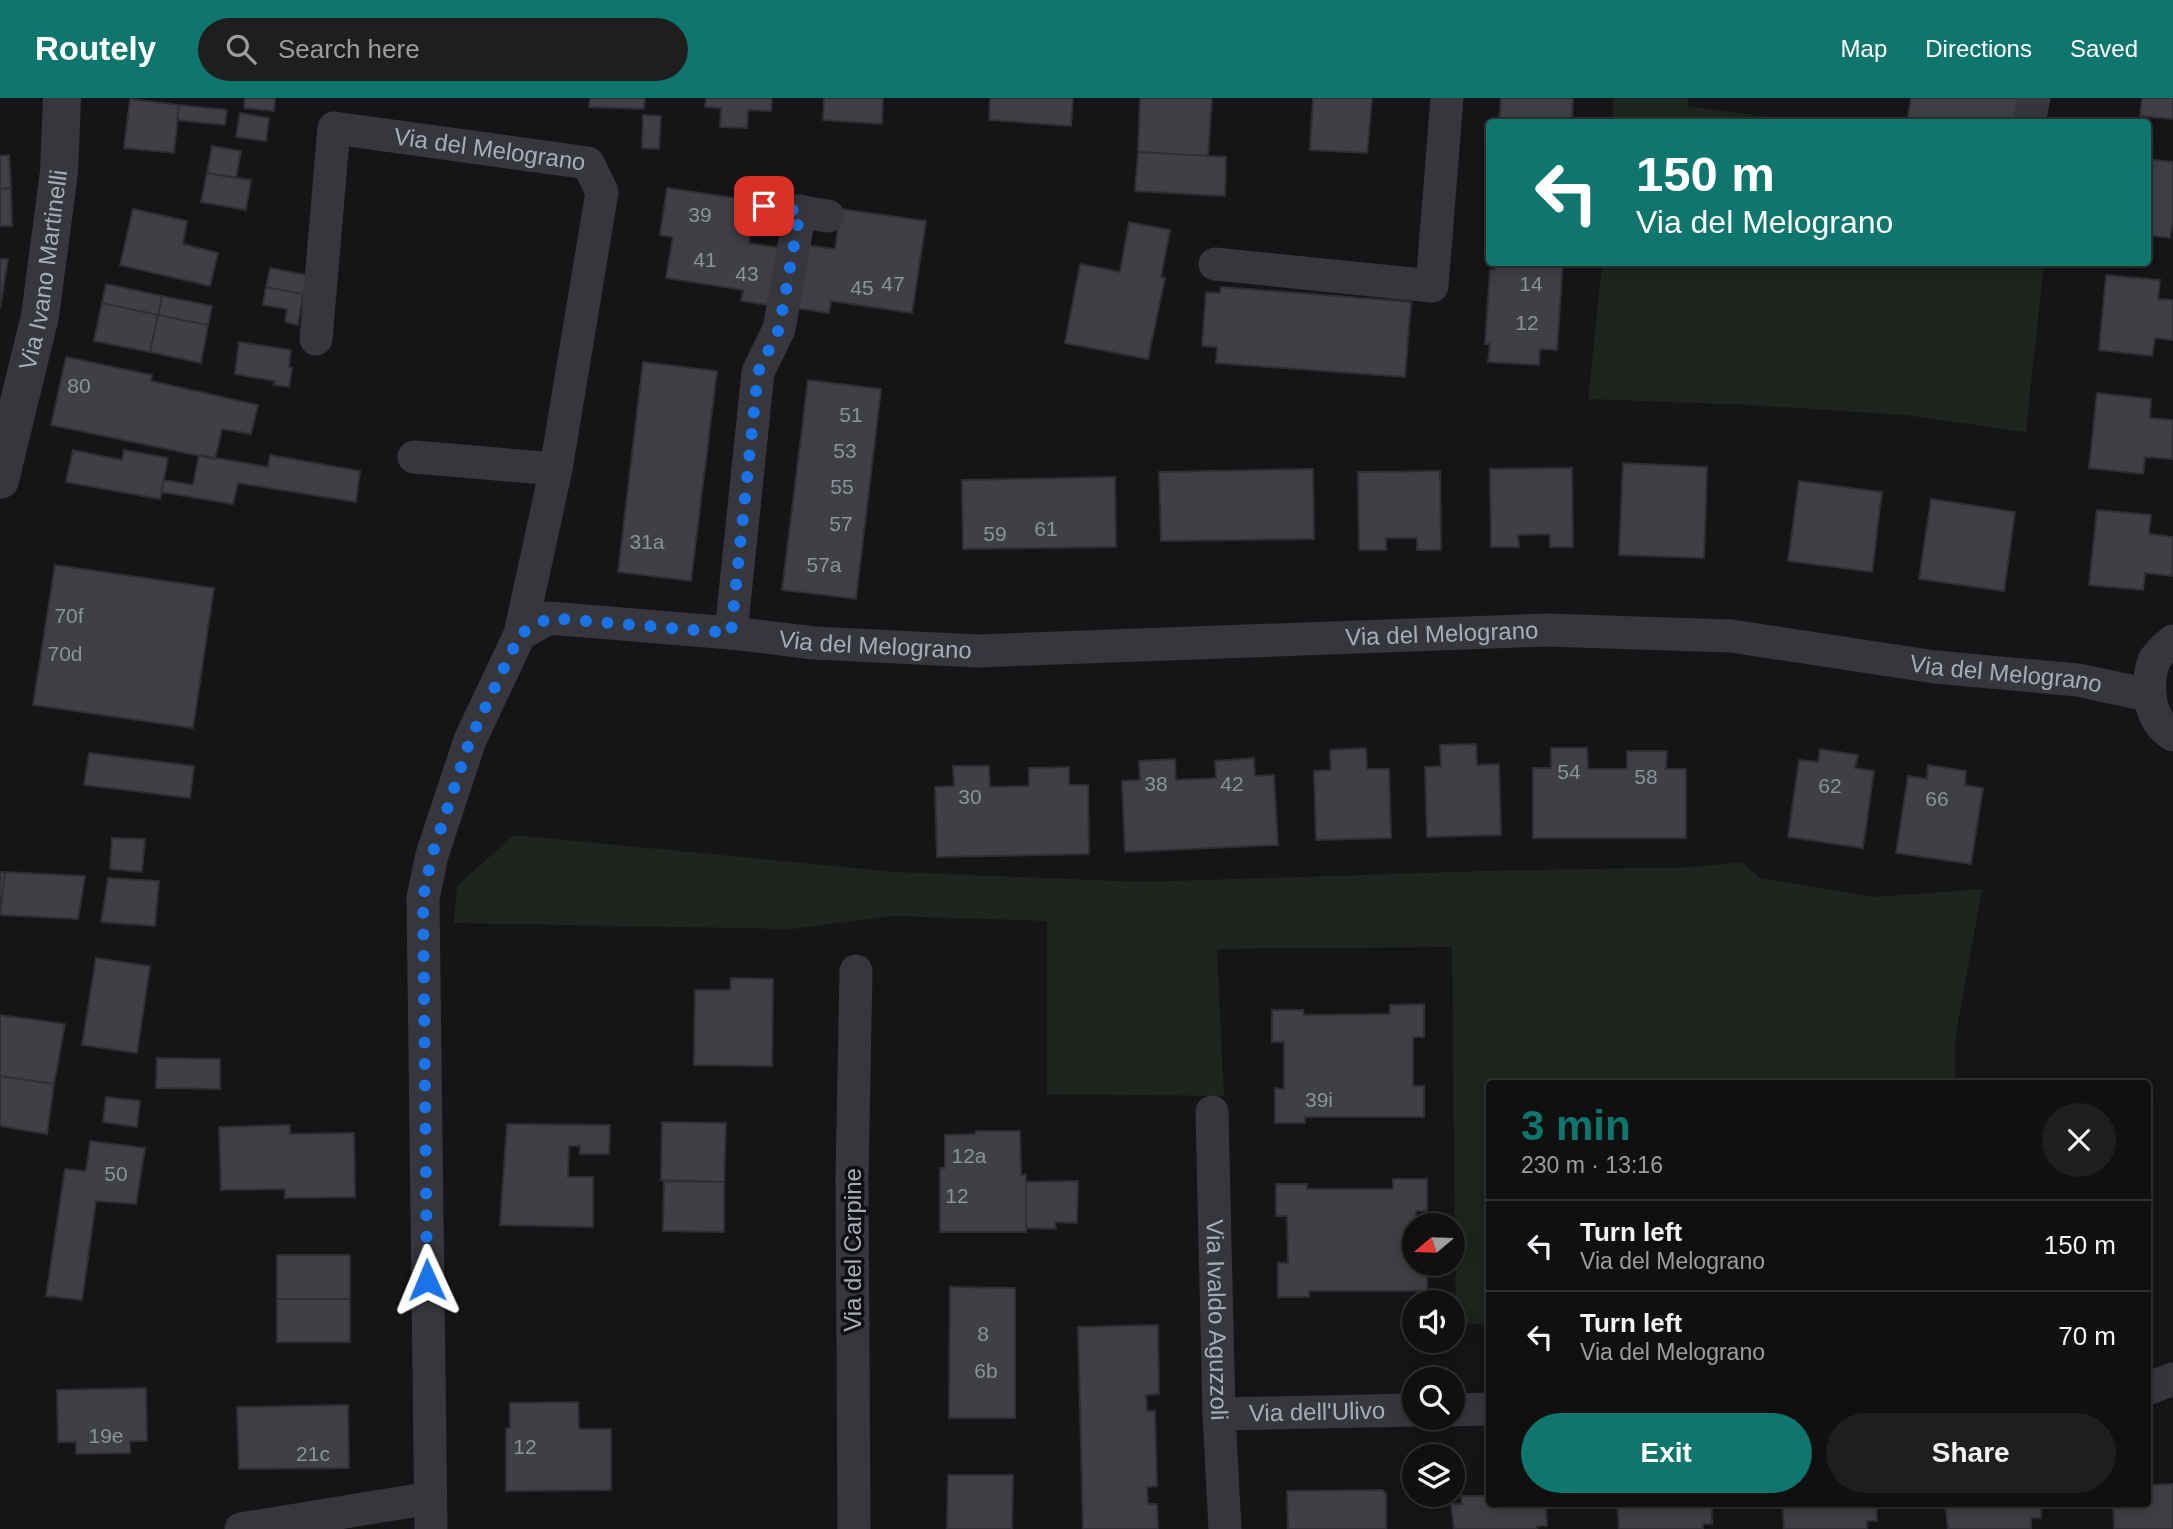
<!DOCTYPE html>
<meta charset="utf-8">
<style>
:root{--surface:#101011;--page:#1e1e1f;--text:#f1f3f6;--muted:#9c9d9f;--line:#303031;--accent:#0f766e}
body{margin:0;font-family:Arial,sans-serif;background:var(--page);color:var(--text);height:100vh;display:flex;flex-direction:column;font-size:26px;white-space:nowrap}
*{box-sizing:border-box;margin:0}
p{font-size:23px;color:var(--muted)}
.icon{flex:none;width:38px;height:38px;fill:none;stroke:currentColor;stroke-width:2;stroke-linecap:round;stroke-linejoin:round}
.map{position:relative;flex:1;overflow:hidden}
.sheet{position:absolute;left:1486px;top:982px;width:665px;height:427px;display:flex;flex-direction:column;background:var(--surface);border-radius:7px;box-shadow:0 4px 18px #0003,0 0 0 2px var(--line)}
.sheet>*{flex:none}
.hud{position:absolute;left:1486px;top:21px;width:665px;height:147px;border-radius:7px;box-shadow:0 4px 18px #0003,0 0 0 2px var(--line);background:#0f766e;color:#fff;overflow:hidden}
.needle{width:46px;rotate:251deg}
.controls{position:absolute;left:1402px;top:1115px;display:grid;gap:14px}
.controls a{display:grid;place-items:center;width:63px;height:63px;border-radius:50%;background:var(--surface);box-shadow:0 4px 18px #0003,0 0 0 2px var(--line);font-size:35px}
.pin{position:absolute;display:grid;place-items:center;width:60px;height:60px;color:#fff;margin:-30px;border-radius:14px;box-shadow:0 4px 10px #0006}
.me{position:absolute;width:77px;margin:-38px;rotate:359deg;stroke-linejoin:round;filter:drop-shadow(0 0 5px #0008)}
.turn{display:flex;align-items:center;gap:24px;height:147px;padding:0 35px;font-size:32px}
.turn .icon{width:91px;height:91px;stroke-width:2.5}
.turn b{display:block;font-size:49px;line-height:60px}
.round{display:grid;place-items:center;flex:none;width:74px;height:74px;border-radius:37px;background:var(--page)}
.head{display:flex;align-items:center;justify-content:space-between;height:119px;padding:0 35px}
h1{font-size:42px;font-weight:600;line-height:52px;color:var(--accent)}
.cta{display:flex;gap:14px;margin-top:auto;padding:14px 35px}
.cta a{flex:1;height:80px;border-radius:42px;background:var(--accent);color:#fff;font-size:28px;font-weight:600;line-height:80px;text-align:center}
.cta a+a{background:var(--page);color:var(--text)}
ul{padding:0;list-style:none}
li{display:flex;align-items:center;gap:21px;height:91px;padding:0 35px;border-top:2px solid var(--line)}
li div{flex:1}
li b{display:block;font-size:26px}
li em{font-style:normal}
header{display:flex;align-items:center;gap:42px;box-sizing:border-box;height:98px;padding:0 35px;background:var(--accent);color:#fff}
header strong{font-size:33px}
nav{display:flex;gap:38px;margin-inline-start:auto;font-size:24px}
.search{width:490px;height:63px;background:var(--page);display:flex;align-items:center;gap:18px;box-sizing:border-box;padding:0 24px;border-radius:38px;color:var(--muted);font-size:26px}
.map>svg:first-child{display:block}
.green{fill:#1d251e}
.building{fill:#3f4044;stroke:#2f2f33;stroke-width:2}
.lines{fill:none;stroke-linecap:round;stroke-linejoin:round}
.minor{stroke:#36373c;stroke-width:33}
.tertiary{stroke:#36373c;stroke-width:38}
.route{stroke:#1a73e8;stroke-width:12;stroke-dasharray:0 21.6}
.labels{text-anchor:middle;stroke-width:7;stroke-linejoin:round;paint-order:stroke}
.number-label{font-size:21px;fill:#8c919b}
.street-label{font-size:24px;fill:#a6acb8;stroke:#101012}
</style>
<header>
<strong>Routely</strong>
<div class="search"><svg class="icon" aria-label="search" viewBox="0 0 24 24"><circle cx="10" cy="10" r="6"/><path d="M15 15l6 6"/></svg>Search here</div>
<nav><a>Map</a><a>Directions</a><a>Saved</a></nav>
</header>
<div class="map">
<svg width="2173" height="1431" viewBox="0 0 2173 1431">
<rect width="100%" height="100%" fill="#151517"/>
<path class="green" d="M1614,0H1688V8L1803,24H1612Z
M1602,165H2044L2026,334L1905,317L1752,307L1588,301Z
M514,737L896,774L1143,784L1485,773L1697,769L1741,764L1760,780L1874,799L1982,791L1955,942V985H1489V1226L1456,1227L1452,849L1217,851L1224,998L1047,996V823L891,818L792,831L454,825L457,788Z"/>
<path class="building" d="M245,0H275L274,13L244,10Z
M590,0H645L644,11L589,9Z
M706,0H772L771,13L748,12L747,30L720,29L721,10L705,9Z
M824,0H883L882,26L823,22Z
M990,0H1073L1071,28L989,22Z
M1140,0H1212L1208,58L1138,54Z
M1313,0H1372L1367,55L1310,52Z
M1501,0H1573L1572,24H1499Z
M1911,0H2018L2014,24H1907Z
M2142,0H2173V21L2140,18Z
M130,1L179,7L174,55L124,50Z
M179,7L227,12L225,27L177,22Z
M240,15L269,20L266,43L236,39Z
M643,17L661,18L659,51L642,50Z
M212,48L241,53L236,80L207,75Z
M1138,54L1226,59L1225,98L1135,93Z
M9,57L11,90L0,91V58Z
M2147,61L2173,64V122L2170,140L2147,137Z
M207,75L251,82L246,112L201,104Z
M11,90L12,128H0V91Z
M667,90L756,103L749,145L783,150L775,208L741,203L743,192L666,180L673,139L660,137Z
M133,111L187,123L183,146L218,155L210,188L120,167Z
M841,111L926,123L912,215L831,203L829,215L796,210L805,147L835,151Z
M1129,124L1170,132L1161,179L1165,180L1148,261L1065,245L1080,166L1120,174Z
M0,161H8L0,211Z
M1495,164H1563L1557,252L1540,251L1539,267L1488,264L1490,246H1485L1490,172H1495Z
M270,170L307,177L303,196L266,189Z
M2106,177L2160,182L2158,201L2173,202V242L2155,240L2152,258L2099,252Z
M106,186L162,198L158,217L102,205Z
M266,189L303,196L298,227L285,224L287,211L263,207Z
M1221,189L1411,204L1405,279L1216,265L1217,249L1202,248L1206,194L1220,195Z
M162,198L212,208L208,227L158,217Z
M102,205L158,217L150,254L94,243Z
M158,217L208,227L201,265L150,254Z
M239,244L291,252L289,269L292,270L289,289L274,287L275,283L235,276Z
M66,259L152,277L151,283L258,307L251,336L222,331L215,361L51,327Z
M643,264L717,273L691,483L618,474Z
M808,282L881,291L856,501L782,492Z
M2097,295L2151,301L2150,320L2173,322L2172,361L2145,359L2143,376L2089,370Z
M73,352L122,362L124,352L168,360L160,401L66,384Z
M199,357L268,369L270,357L360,373L356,404L238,385L233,406L161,394L164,382L193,387Z
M1623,365L1707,369L1704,460L1619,457Z
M1572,370L1573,449H1550V436L1518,437L1519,449H1491L1490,371Z
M1313,371L1314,441L1161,443L1159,374Z
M1440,373L1441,452H1417V440H1386V452H1359L1358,374Z
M1115,379L1116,449L963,451L962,382Z
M1799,383L1882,394L1872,474L1788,463Z
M1931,401L2015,414L2004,493L1919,481Z
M2097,412L2151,417L2149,436L2173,439L2172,478L2145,475L2143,492L2089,487Z
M55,467L214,490L193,630L33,607Z
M1476,646L1477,667L1499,666L1501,737L1427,739L1425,669L1441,668L1440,647Z
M1366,650L1367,671H1389L1391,740L1316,742L1314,673L1331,672L1330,652Z
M1551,650H1587L1588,671H1627V653H1667L1666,671H1686V740H1533V670H1551Z
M1820,651L1858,657L1855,670L1874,673L1863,750L1788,739L1799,662L1818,664Z
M89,655L194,668L190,700L84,687Z
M1254,660L1255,678L1274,677L1278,747L1125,754L1122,683L1140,682L1139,663L1175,661L1176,682L1216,680L1215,663Z
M1928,667L1966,673L1965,687L1983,690L1971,766L1896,755L1908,678L1927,681Z
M953,668H989L990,689L1029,688V670L1069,669V687H1088L1089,756L937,759L935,689L954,688Z
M112,740L145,741L142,774L110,771Z
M0,774H5L0,817Z
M5,774L85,778L78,821L0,817Z
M108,780L159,783L155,828L101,824Z
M96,860L150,868L137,955L82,947Z
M731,880L773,881L772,968L694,967L695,892H730Z
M1424,906V939H1413V988H1424V1019H1305V1025H1275V990L1284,991V944H1272V912H1303L1304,917L1390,916V907Z
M0,917L65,926L54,986L0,978Z
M157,960L220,961V991L156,990Z
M0,978L54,986L47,1036L0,1028Z
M106,999L140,1003L137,1029L103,1024Z
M662,1024L726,1025L724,1084L661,1082Z
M507,1026L610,1027L609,1056H580V1048H569L568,1079H593V1129L500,1127Z
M290,1027V1036L354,1035L355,1099L285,1100V1091L221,1092L219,1029Z
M976,1033H1020L1021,1077H1026V1134H940V1070H945V1037L975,1036Z
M90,1043L145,1050L136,1106L96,1103L82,1202L46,1198L65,1071L86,1073Z
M1393,1081H1427V1113H1416L1414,1166H1427V1193H1309V1199H1278V1165H1288L1287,1118H1276V1086H1307V1091H1393Z
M664,1083L724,1084V1134L663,1133Z
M1078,1083L1077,1125L1055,1124L1056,1131L1026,1130V1084Z
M277,1157H350V1201H277Z
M950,1189L1015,1190V1320H949Z
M277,1201H350V1244H277Z
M1158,1227L1159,1296L1146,1297L1147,1313H1155L1157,1388L1147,1389L1148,1406H1157L1158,1431H1083L1078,1229Z
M146,1290L147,1343H130V1355L76,1356V1344H58L57,1292Z
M578,1304L579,1331H611V1392L506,1393V1330H510V1305Z
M348,1307L349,1370L239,1371L237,1309Z
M948,1377H1013L1012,1431H947Z
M2173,1386V1431H2114L2113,1405H2147V1387Z
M1382,1392L1386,1396V1431H1288L1287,1393Z
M1461,1398H1489V1405H1546L1547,1428H1537V1431H1454L1451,1406H1462Z
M1617,1405H1712V1426H1703V1431H1619Z
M1782,1405H1876L1877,1423H1867V1431H1784Z
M1945,1405H2041V1420H2031V1431H1948Z"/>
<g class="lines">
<g class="minor">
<path d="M2029,24L2034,0"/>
<path d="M764,108L828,118"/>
<path d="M1215,166L1432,188L1447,0"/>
<path id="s1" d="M316,241L334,30L588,65L602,94L556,371L520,536"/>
<path d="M414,359L556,371"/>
<path d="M731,535L758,274L779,231L800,113"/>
<path d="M2173,543C2167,548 2157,556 2154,563C2145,588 2149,623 2173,637"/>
<path id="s2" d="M1212,1014L1219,1316L1225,1431"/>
<path d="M2147,1291L2173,1281"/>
<path d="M1452,1312L1489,1311"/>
<path id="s3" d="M1219,1316L1414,1312"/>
<path d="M241,1431L430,1400"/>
<path id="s4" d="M431,1431L423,800L432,757L470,642L520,536L549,520L731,535L814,545L978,553L1546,532L1731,538L1935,569L2078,582L2148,597"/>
<path d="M854,1431L852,1080L856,873"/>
</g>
<path class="tertiary" id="s5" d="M0,382L40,218L59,74L62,0"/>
</g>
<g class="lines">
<path class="route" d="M427,1182L423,800L432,757L470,642L520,536L549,520L731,535L758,274L779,231L800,113L764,108"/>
</g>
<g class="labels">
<g class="number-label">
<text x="700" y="124">39</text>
<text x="705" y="169">41</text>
<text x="747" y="183">43</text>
<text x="893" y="193">47</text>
<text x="1531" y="193">14</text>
<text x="862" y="197">45</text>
<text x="1527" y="232">12</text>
<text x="79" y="295">80</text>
<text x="851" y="324">51</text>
<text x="845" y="360">53</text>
<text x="842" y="396">55</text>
<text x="841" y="433">57</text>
<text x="1046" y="438">61</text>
<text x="995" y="443">59</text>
<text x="647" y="451">31a</text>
<text x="824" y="474">57a</text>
<text x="69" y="525">70f</text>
<text x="65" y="563">70d</text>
<text x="1569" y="681">54</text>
<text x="1646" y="686">58</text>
<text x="1156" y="693">38</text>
<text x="1232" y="693">42</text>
<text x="1830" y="695">62</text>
<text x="970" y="706">30</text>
<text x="1937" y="708">66</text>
<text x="1319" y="1009">39i</text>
<text x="969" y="1065">12a</text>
<text x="116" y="1083">50</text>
<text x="957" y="1105">12</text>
<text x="983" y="1243">8</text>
<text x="986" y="1280">6b</text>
<text x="106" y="1345">19e</text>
<text x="525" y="1356">12</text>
<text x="313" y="1363">21c</text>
</g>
<g class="street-label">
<text dy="8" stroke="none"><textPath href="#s1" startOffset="369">Via del Melograno</textPath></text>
<text dy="8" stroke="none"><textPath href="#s5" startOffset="215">Via Ivano Martinelli</textPath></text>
<text dy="8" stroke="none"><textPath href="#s4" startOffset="1841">Via del Melograno</textPath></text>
<text dy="8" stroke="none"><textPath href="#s4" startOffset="1274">Via del Melograno</textPath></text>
<text dy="8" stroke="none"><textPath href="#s4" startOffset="2408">Via del Melograno</textPath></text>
<text transform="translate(853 1152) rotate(-90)" y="8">Via del Carpine</text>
<text dy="8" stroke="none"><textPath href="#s2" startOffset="208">Via Ivaldo Aguzzoli</textPath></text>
<text dy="8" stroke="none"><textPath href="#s3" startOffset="98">Via dell'Ulivo</textPath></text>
</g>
</g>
</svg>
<div class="controls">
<a><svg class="needle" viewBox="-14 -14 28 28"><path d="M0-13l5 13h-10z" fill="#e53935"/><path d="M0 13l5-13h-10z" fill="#9c9d9f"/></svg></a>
<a><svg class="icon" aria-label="sound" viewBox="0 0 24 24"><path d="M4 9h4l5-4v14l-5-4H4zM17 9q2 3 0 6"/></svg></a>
<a><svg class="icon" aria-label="search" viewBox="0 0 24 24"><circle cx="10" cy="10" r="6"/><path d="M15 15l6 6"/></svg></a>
<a><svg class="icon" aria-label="layers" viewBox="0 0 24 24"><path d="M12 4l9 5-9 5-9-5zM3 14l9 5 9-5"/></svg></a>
</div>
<div class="pin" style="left:764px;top:108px;background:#d93025"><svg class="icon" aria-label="arrive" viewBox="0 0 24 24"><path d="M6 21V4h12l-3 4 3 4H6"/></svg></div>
<svg class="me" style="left:427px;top:1182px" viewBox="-20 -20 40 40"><path d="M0-17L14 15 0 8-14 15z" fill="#1a73e8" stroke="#fff" stroke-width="4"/></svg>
<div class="hud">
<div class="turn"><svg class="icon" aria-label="left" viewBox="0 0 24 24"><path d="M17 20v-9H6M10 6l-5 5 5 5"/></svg><div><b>150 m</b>Via del Melograno</div></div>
</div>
<section class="sheet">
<div class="head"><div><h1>3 min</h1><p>230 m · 13:16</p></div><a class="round"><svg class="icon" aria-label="close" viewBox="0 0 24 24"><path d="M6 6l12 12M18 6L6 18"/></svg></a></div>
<ul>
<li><svg class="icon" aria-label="left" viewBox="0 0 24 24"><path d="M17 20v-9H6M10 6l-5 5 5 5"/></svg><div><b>Turn left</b><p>Via del Melograno</p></div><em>150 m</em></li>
<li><svg class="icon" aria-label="left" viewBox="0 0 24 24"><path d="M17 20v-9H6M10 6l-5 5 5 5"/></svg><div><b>Turn left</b><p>Via del Melograno</p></div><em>70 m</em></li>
</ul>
<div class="cta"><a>Exit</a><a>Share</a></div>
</section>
</div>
